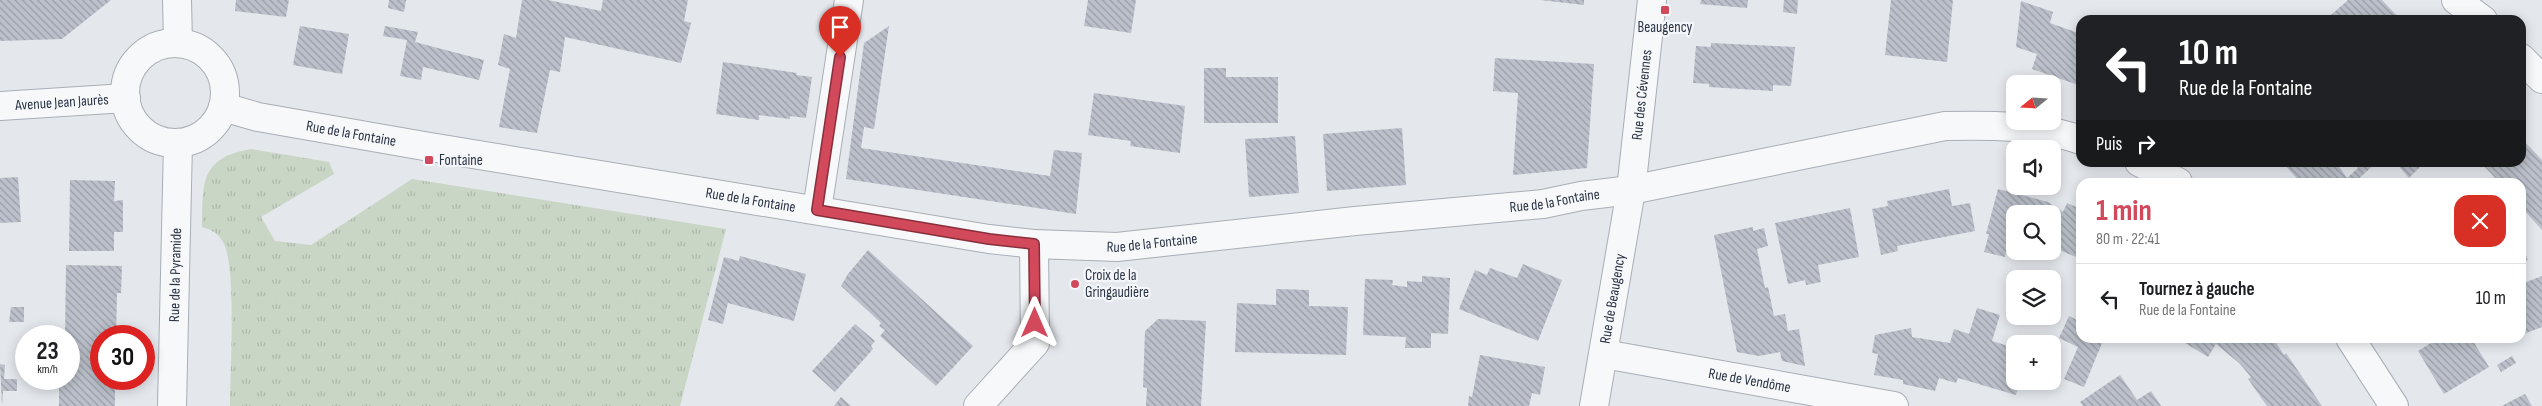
<!DOCTYPE html>
<html lang="fr">
<meta charset="utf-8">
<style>
:root{--surface:#fff;--page:#f6f6f6;--text:#202124;--muted:#757577;--line:#e0e0e0;--accent:#d1495b}
body{margin:0;font-family:"Sofia Sans Condensed",sans-serif;background:var(--page);color:var(--text);height:100vh;display:flex;flex-direction:column;font-size:19px;white-space:nowrap}
*{box-sizing:border-box;margin:0}
p{font-size:16px;color:var(--muted)}
.icon{flex:none;width:28px;height:28px;fill:none;stroke:currentColor;stroke-width:2;stroke-linecap:round;stroke-linejoin:round}
.map{position:relative;flex:1;overflow:hidden}
.details{position:absolute;left:2076px;top:178px;width:450px;height:165px;display:flex;flex-direction:column;background:var(--surface);border-radius:15px;box-shadow:0 2px 12px #0003}
.details>*{flex:none}
.banner{position:absolute;left:2076px;top:15px;width:450px;height:152px;border-radius:15px;box-shadow:0 2px 12px #0003;background:#202124;color:#fff;overflow:hidden}
.needle{width:32px;rotate:252deg}
.tools{position:absolute;left:2006px;top:75px;display:grid;gap:10px}
.tools a{display:grid;place-items:center;width:55px;height:55px;border-radius:10px;background:var(--surface);box-shadow:0 2px 12px #0003;font-size:25px}
.speed{position:absolute;left:15px;top:325px;display:flex;gap:10px;font-size:25px;font-weight:700;text-align:center}
.speed>*{display:grid;place-content:center;width:65px;height:65px;border-radius:50%;background:var(--surface);box-shadow:0 2px 12px #0003;line-height:1}
.speed small{font-size:12px;font-weight:400}
.speed .limit{border:8px solid #d22;background:#fff;color:#111}
.pin{position:absolute;display:grid;place-items:center;width:42px;height:42px;color:#fff;margin:-51px -21px;border-radius:50% 50% 50% 0;rotate:-45deg;box-shadow:0 0 5px #0007}
.pin .icon{rotate:45deg}
.me{position:absolute;width:55px;margin:-28px;rotate:0deg;stroke-linejoin:round;filter:drop-shadow(0 0 4px #0008)}
.turn{display:flex;align-items:center;gap:18px;height:105px;padding:0 20px;font-size:22px}
.turn .icon{width:65px;height:65px;stroke-width:2.5}
.turn b{display:block;font-size:35px;line-height:42px}
.then{display:flex;align-items:center;height:48px;padding:0 20px;background:#0003;gap:10px;font-size:19px}
.round{display:grid;place-items:center;flex:none;width:52px;height:52px;border-radius:15px;background:var(--page)}
.headline{display:flex;align-items:center;justify-content:space-between;height:85px;padding:0 20px}
h1{font-size:30px;font-weight:700;line-height:38px;color:var(--accent)}
ul{padding:0;list-style:none}
li{display:flex;align-items:center;gap:15px;height:70px;padding:0 20px;border-top:1px solid var(--line)}
li div{flex:1}
li b{display:block;font-size:19px}
li em{font-style:normal}
.map>svg:first-child{display:block}
.grass{fill:url(#grass-tufts)}
.building{fill:url(#building-back-hatch)}
.lines{fill:none;stroke-linecap:round;stroke-linejoin:round}
.minor-casing{stroke:#a9aeb7;stroke-width:30}
.minor{stroke:#f7f8fa;stroke-width:28}
.route-casing{stroke:#882f3b;stroke-width:12}
.route{stroke:#d1495b;stroke-width:9}
.poi-dot{fill:#d1495b;stroke:#f4f6f9;stroke-width:2}
.labels{text-anchor:middle;stroke-width:4.5;stroke-linejoin:round;paint-order:stroke}
.poi-label{font-size:15px;fill:#2b3445;stroke:#f4f6f9;text-anchor:start}
.street-label{font-size:15px;fill:#2b3445;stroke:#f4f6f9}
</style>
<div class="map">
<svg width="2542" height="406" viewBox="0 0 2542 406">
<defs>
<pattern id="grass-tufts" width="24" height="20" patternUnits="userSpaceOnUse" patternTransform="scale(1.25)"><rect width="24" height="20" fill="#c9d6c5"/><path d="M3 7l-1-3M5 7V3M7 7l1-3M15 17l-1-3M17 17v-4M19 17l1-3" fill="none" stroke="#adb8ab"/></pattern>
<pattern id="building-back-hatch" width="6" height="6" patternUnits="userSpaceOnUse" patternTransform="scale(1.25)"><rect width="6" height="6" fill="#bbc0ca"/><path d="M-1 5l2 2M0 0l6 6M5-1l2 2" fill="none" stroke="#989da6"/></pattern>
</defs>
<rect width="100%" height="100%" fill="#e4e7ec"/>
<path class="grass" d="M251,149L329,162L334,174L261,217L275,241L311,245L412,179L726,229L680,406H230C230,374 237,264 223,242C218,233 212,230 202,227C203,184 199,158 251,149Z"/>
<path class="building" d="M0,0H111L62,39L0,41Z
M236,0H289L286,17L235,11Z
M389,0H406L404,12L388,8Z
M522,0H548L601,11L603,0H688L684,21L691,23L681,63L565,37L560,72L550,70L537,133L499,127L510,69L498,65L504,34L516,38Z
M1088,0H1136L1131,33L1084,26Z
M1540,0H1584V5Z
M1701,0H1748L1747,8L1700,4Z
M1784,0H1798L1797,14L1783,12Z
M1891,0H1953L1947,62L1885,55Z
M2348,0H2382L2401,20H2331L2334,17L2331,15Z
M2021,1L2053,12L2050,23L2081,34V86L2032,69L2037,54L2016,47Z
M300,26L349,34L342,74L293,65Z
M385,26L418,32L415,42L484,60L479,80L423,67L421,80L400,76L407,40L383,36Z
M889,26L874,129L864,127L861,148L1050,176L1054,150L1082,153L1076,214L846,179L864,43Z
M1711,43L1795,47L1791,86L1773,85V91L1709,87V84L1693,83L1696,46L1711,47Z
M1495,58L1594,64L1587,168L1513,175L1518,93L1493,91Z
M723,62L797,73L796,75L812,77L806,118L790,116V119L759,115V120L716,114Z
M1204,68H1226V77H1278V123H1204Z
M1094,93L1185,106L1180,153L1130,146L1131,141L1088,135Z
M1402,128L1406,185L1327,191L1323,134Z
M1295,136L1299,193L1249,197L1245,139Z
M2521,138L2542,160V230L2524,210L2521,213V182H2499L2480,162H2521Z
M2282,162H2336L2347,178L2358,168L2353,162H2377L2355,182H2300Z
M2395,162H2425L2409,178Z
M18,177L21,222L0,223V178Z
M70,180L115,181L114,201L123,200V232H114V251H69Z
M1949,189L1952,206L1970,203L1975,231L1897,246L1898,251L1881,255L1872,209L1888,206L1887,201Z
M1998,189L2048,202L2063,212L2067,203L2081,209V259L2052,247V214H2015V241L2009,240L2005,257L1984,252L1989,234H1986Z
M1850,208L1859,257L1818,265L1821,282L1806,285L1805,280L1788,284L1775,223Z
M1753,227V231L1764,228L1768,246L1757,249L1765,288L1768,287L1774,316L1785,314L1788,331L1799,329L1805,366L1782,361L1780,352L1759,356L1737,352L1714,235Z
M2521,243L2528,260L2521,263Z
M868,250L973,346L936,386L880,336L885,330L879,326L881,323L841,286L848,274Z
M740,256L806,274L794,321L728,303L723,324L708,320L724,257L739,261Z
M1523,264L1562,280L1538,341L1459,309L1475,270L1487,275L1490,268L1517,278Z
M66,265L122,266L121,293H117L116,336H101V379H115V406H59V379H69V336H65Z
M1422,276L1450,278L1448,334L1431,333V348H1405L1406,337L1363,335L1365,279L1393,280L1392,285L1407,287V281L1422,282Z
M2542,276V327L2521,335V284Z
M1276,289L1309,290V306L1348,307L1346,355L1235,352L1237,303L1276,305Z
M11,307H24V322H9Z
M1977,308L2000,315L1992,341L2015,348V381H2020L2016,395L1958,378L1956,383L1939,378L1935,391L1903,384V380L1874,375L1878,354L1872,353L1875,335L1911,328L1912,337L1950,343L1954,329L1969,334Z
M2069,316L2081,322V338H2104L2084,387L2064,379L2078,347L2059,338Z
M1158,319L1206,321L1201,406H1146L1147,388L1143,387L1145,331Z
M855,324L875,341L871,346L873,349L835,392L812,371Z
M2177,338H2273L2284,355L2286,353L2322,406H2267L2248,379L2251,377L2239,363L2216,344L2208,357Z
M2439,338H2471L2489,367L2444,394L2418,351Z
M1480,355L1545,367L1540,395L1532,393L1529,406H1468L1469,396L1472,397Z
M2512,356L2516,363L2501,372L2497,365Z
M0,364L5,365L4,379H17V391H3L2,406Z
M2120,375L2137,400L2151,391L2161,406H2083L2080,402Z
M2525,394L2532,406H2502L2511,401Z
M841,397L851,406H834Z"/>
<g class="lines">
<g class="minor-casing">
<g id="minor">
<path d="M177,0L178,43"/>
<path d="M2456,0L2483,20"/>
<circle cx="175" cy="93" r="50"/>
<path d="M2521,58L2542,79"/>
<path id="s1" d="M0,106L126,98"/>
<path id="s2" d="M223,107L258,117L424,146L989,239L1034,244L1117,247L1355,221L1543,204L1581,196L1631,190L1945,126C1992,125 2037,125 2081,140"/>
<path d="M2139,162L2178,182"/>
<path d="M817,210L849,0"/>
<path d="M2350,338L2394,406"/>
<path id="s3" d="M1604,354L1894,406"/>
<path id="s4" d="M172,406L178,143"/>
<path d="M978,406L1035,343L1034,244"/>
<path id="s5" d="M1594,406L1631,190L1652,0"/>
</g>
</g>
<use href="#minor" class="minor"/>
</g>
<g class="lines">
<g class="route-casing">
<path id="route" d="M840,57L817,210L989,239L1034,244L1035,323"/>
</g>
<use href="#route" class="route"/>
</g>
<g class="poi-dot">
<rect x="1660" y="5" width="10" height="10" rx="2.5"/>
<rect x="424" y="155" width="10" height="10" rx="2.5"/>
<circle cx="1075" cy="284" r="5"/>
</g>
<g class="labels">
<g class="poi-label">
<text x="1665" y="32" text-anchor="middle">Beaugency</text>
<text x="439" y="165">Fontaine</text>
<text x="1085" y="280">Croix de la<tspan x="1085" dy="17">Gringaudière</tspan></text>
</g>
<g class="street-label">
<text dy="5" stroke="none"><textPath href="#s5" startOffset="315">Rue des Cévennes</textPath></text>
<text dy="5" stroke="none"><textPath href="#s1" startOffset="62">Avenue Jean Jaurès</textPath></text>
<text dy="5" stroke="none"><textPath href="#s2" startOffset="131">Rue de la Fontaine</textPath></text>
<text dy="5" stroke="none"><textPath href="#s2" startOffset="536">Rue de la Fontaine</textPath></text>
<text dy="5" stroke="none"><textPath href="#s2" startOffset="1346">Rue de la Fontaine</textPath></text>
<text dy="5" stroke="none"><textPath href="#s2" startOffset="941">Rue de la Fontaine</textPath></text>
<text dy="5" stroke="none"><textPath href="#s4" startOffset="131">Rue de la Pyramide</textPath></text>
<text dy="5" stroke="none"><textPath href="#s5" startOffset="109">Rue de Beaugency</textPath></text>
<text dy="5" stroke="none"><textPath href="#s3" startOffset="148">Rue de Vendôme</textPath></text>
</g>
</g>
</svg>
<div class="tools">
<a><svg class="needle" viewBox="-14 -14 28 28"><path d="M0-13l5 13h-10z" fill="#e53935"/><path d="M0 13l5-13h-10z" fill="#757577"/></svg></a>
<a><svg class="icon" aria-label="sound" viewBox="0 0 24 24"><path d="M4 9h4l5-4v14l-5-4H4zM17 9q2 3 0 6"/></svg></a>
<a><svg class="icon" aria-label="search" viewBox="0 0 24 24"><circle cx="10" cy="10" r="6"/><path d="M15 15l6 6"/></svg></a>
<a><svg class="icon" aria-label="layers" viewBox="0 0 24 24"><path d="M12 4l9 5-9 5-9-5zM3 14l9 5 9-5"/></svg></a>
<a>+</a>
</div>
<div class="speed"><div>23<small>km/h</small></div><div class="limit">30</div></div>
<div class="pin" style="left:840px;top:57px;background:#d93025"><svg class="icon" aria-label="arrive" viewBox="0 0 24 24"><path d="M6 21V4h12l-3 4 3 4H6"/></svg></div>
<svg class="me" style="left:1035px;top:323px" viewBox="-20 -20 40 40"><path d="M0-17L14 15 0 8-14 15z" fill="#d1495b" stroke="#fff" stroke-width="4"/></svg>
<div class="banner">
<div class="turn"><svg class="icon" aria-label="left" viewBox="0 0 24 24"><path d="M17 20v-9H6M10 6l-5 5 5 5"/></svg><div><b>10 m</b>Rue de la Fontaine</div></div>
<div class="then">Puis<svg class="icon" aria-label="right" viewBox="0 0 24 24"><path d="M7 20v-9h11M14 6l5 5-5 5"/></svg></div>
</div>
<section class="details">
<div class="headline"><div><h1>1 min</h1><p>80 m · 22:41</p></div><a class="round" style="background:#d93025;color:#fff"><svg class="icon" aria-label="close" viewBox="0 0 24 24"><path d="M6 6l12 12M18 6L6 18"/></svg></a></div>
<ul>
<li><svg class="icon" aria-label="left" viewBox="0 0 24 24"><path d="M17 20v-9H6M10 6l-5 5 5 5"/></svg><div><b>Tournez à gauche</b><p>Rue de la Fontaine</p></div><em>10 m</em></li>
</ul>
</section>
</div>
